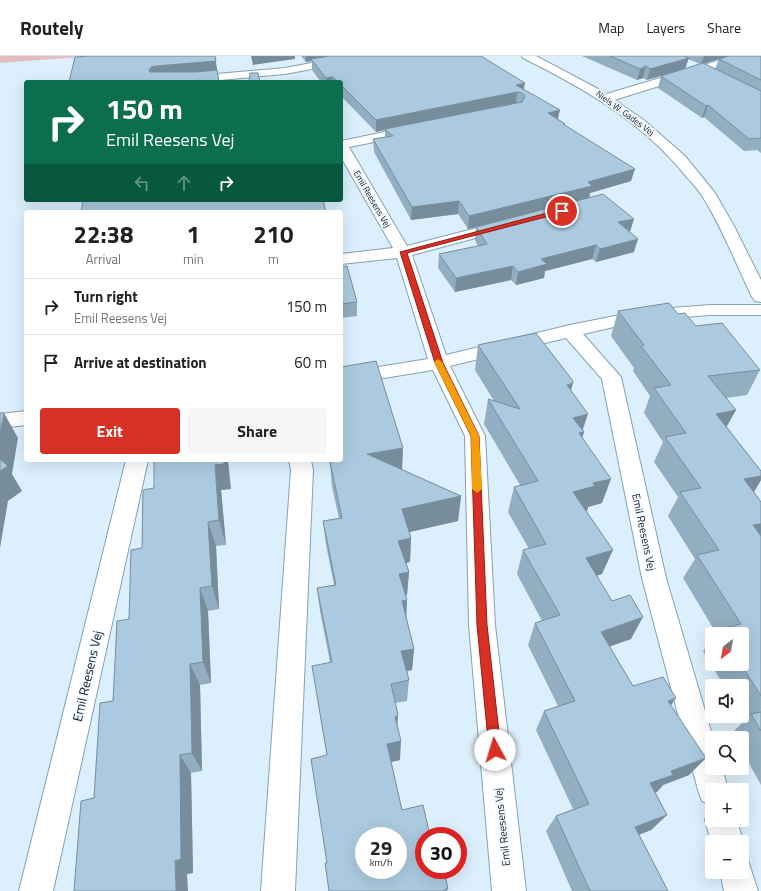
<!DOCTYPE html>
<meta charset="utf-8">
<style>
:root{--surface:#fff;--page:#f6f6f6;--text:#222;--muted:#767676;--line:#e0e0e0;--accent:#d93025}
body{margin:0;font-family:"Titillium Web",sans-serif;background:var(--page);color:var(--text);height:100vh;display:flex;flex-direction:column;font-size:15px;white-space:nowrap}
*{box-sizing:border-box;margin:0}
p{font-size:13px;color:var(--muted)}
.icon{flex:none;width:22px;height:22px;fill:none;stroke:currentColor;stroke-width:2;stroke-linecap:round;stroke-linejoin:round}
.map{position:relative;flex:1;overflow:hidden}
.details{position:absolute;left:24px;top:154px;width:319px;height:252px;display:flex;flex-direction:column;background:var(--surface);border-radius:4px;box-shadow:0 4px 16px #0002}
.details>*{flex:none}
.hud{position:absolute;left:24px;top:24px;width:319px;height:122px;border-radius:4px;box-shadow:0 4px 16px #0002;background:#0b6e4f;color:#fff;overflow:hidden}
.needle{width:26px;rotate:211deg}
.buttons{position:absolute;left:705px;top:571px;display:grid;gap:8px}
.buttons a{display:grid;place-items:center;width:44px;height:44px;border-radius:4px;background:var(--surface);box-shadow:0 4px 16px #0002;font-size:20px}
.speed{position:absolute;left:355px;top:771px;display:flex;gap:8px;font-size:20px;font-weight:700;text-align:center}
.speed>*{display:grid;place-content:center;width:52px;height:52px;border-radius:50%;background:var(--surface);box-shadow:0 4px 16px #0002;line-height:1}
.speed small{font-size:10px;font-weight:400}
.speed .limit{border:6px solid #d22;background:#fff;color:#111}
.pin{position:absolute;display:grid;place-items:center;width:34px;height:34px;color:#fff;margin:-17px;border:2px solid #fff;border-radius:50%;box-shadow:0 1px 4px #0007}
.me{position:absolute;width:44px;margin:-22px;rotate:354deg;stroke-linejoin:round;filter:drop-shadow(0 0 3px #0008)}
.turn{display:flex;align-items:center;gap:14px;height:84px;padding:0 16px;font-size:18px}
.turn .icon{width:52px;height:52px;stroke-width:2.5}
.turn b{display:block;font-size:28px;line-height:34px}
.lanes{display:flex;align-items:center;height:38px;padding:0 16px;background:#0003;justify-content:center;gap:20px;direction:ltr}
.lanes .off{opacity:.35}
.eta{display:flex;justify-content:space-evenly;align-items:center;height:68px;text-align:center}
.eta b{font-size:24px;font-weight:700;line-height:28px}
.button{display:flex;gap:8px;margin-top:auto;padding:8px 16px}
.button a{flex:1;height:46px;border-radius:4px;background:var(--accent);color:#fff;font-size:16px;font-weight:700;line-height:46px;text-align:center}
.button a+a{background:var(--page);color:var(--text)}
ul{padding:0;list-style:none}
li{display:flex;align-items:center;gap:12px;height:56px;padding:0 16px;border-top:1px solid var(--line)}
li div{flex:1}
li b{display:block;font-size:15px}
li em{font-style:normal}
header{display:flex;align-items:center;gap:24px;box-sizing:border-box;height:56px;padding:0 20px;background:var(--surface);border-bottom:1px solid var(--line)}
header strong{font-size:19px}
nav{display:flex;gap:22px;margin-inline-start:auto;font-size:14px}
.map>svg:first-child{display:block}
.green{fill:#e3bec1}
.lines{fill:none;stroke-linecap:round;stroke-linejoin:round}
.street-casing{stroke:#84a1b6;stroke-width:2}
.secondary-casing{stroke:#84a1b6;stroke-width:2}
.street{fill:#fff;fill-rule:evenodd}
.secondary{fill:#fff;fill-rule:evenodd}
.wall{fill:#93aec0;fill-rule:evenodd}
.shaded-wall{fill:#788d9c}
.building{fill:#abcadf;stroke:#788d9c;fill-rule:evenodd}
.route{fill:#d93025;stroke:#8d1f18}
.slow{fill:#f59e0b}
.labels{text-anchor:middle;stroke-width:3.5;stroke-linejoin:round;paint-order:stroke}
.far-street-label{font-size:9px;fill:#121d25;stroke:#f4faff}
.street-label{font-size:11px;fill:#121d25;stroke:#f4faff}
.near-street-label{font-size:13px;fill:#121d25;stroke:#f4faff}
</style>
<header>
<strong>Routely</strong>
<nav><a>Map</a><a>Layers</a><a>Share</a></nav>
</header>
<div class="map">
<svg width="761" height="835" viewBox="0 0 761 835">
<rect width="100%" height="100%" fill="#dceffc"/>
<path class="green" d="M0,0H94L0,7Z"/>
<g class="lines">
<g class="street-casing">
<path id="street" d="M348,0H371L366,3L285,18L198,26H153L155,24L159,23L285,12Z
M734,0H750L749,2L611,45H603L601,42L603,39Z
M414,70L419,71L420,74L419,77L349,91L407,190L504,165L509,167L512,170L509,173L412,199L446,299L570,269L645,254L710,249H761V259H710L645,264L583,278L621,321L666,522L713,682L712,712H722L728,734H712V749L702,745L698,734L642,522L602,323L566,282L450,310L485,380L495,569L526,835H492L469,569L465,380L433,314L341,329V317L428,303L397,202L341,208V198L393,192L341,101V85Z
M26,355V369L0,372V358Z
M126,404H148L53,835H19Z
M289,404H311L313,414L295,835H261L291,414Z
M712,752V764H737L743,786L742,788V786H712V788L705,764L710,753Z
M742,802L748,804L758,835H724L720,816H742Z"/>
</g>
<g class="secondary-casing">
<path id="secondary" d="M522,0H536L602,35L645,65L685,100L715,137L734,170L761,224V246L755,245L752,241C736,208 723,174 704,143C699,134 691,126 685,119C642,66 584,32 523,2Z"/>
</g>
<use href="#street" class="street"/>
<use href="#secondary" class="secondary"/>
</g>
<path class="wall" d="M301,0H481L524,33L558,63L565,68V69L631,125L590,137L589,142L630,176L634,196L596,206L592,203L545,215L544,222L516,229L511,224L455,236L438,212L439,198L478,190L475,184L476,171L468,173L458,158L411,164L374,96L373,83L385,81V74L376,76L341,40V26H321L312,14V5L306,6Z
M582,0H761V97L757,94L744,95L704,61L702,62L658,32L661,20L700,8L688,3L647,24L643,22L637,24ZM719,3L715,13L704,8Z
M341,211L357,246V260L341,262Z
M618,255L678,258L760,314L747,339L726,342L727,371L761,415V424L754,436L761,446V729L742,695V682H734L732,677L744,665L742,660V630H724L703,595L712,583V608H742V578H716V577L683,522L695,503L668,460L678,441L654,406L663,386L644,357L650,340L633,315L634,312L611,280Z
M478,289L571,335L584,376L582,381L602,447L588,451L587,455H586L602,518L596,520L631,583L609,591L633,630L676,642L671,649L689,719L663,729L657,736H655L667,759L651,774L639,779L668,835H572L546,775L556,760L573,753L536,674L544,655L558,650L528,589L535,567L542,565L517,518L523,494L529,493L508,456L514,431L520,429L484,368L488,343L494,345L475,314Z
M335,404H341L403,414L461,440L458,465L409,476L411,482L410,506L406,507L409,516L407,539L406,540L407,544L406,562L414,593L412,614L407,615L409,624L407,645L395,647L400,704L391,706L402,754L424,780L448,833L447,835H329L327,807V699L330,606L320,555L317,532L334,529L326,489L323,465L339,462L332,431L330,406L336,405Z
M231,433L221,434L226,489L216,490L219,553L208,555L211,627L200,629L202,715L191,717L193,817L187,818L94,742L142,492L143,434Z"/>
<path class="shaded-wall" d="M215,0L219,26H152L149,14L151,11L156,10Z
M251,0H295V3L253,9Z
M306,0H340L311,3L312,5L306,6Z
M704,0H729L701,8Z
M689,2L685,13L647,24L650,13Z
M646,10L643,22L637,24L640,13Z
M333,21V26H326V22Z
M525,27L523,38L522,37L517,36L516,48L385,73V74L376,76V64Z
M708,49L704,61L702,62L706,50Z
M560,54L557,66L548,57Z
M635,113L631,125L590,137L589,143L468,173L469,160Z
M459,145L458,158L411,164L412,151Z
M634,163L630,176L618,166Z
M638,183L634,196L596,206L600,193Z
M596,189L592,203L545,215L544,222L516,229L518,216L541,203Z
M513,210L511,224L455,236L456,222Z
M573,327L566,353L567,329Z
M736,354L722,379L716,358Z
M4,357L18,382L12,418L22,435L8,445L0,492V378Z
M588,358L582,376H584L576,401L573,362Z
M403,392L402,418L367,398Z
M224,404H228L231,433L221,434L226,489L219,464L215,409Z
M761,420V424L749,444L744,423Z
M611,423L602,447L588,451L587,455L565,460L573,436L593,427Z
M461,440L458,465L401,478L402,453Z
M208,466L216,490L219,553L212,530Z
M761,468V486L753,469Z
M411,482L410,506L398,509V485Z
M613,494L602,518L577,526L586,502Z
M409,516L407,539L398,541L399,518Z
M200,532L208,555L211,627L203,606Z
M407,544L406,567L402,545Z
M643,561L631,583L590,597L601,576Z
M414,593L412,614L400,617L401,595Z
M190,608L200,629L202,715L192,697Z
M676,642L661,662L668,645Z
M398,659L397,678L395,661Z
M401,685L400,704L387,707V688Z
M180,699L191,717L193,817L187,818L188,835H176L175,805Z
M706,702L689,719L663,729L657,736L635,743L650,727L671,715Z
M667,759L651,774L620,786L635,771Z"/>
<path class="building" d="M90,0H215L216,5L156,10L151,11L149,14L150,16H196L217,14L219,26H69L75,1Z
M330,0H481L525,27L516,29L560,54L548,57L565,68H563L635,113L588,126L592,130L469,160L459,145L412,151L373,83L393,80L385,73L522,46L525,40L522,37L517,36L376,64L341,29V26H338L333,21L326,22L311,3Z
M610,0H684L689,2L650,13L646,10L640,13Z
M729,0H761V24L719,3Z
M703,7L761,35V82L749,83L708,49L706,50L661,20Z
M250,17H258L260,26H249Z
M603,138L634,163L618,166L638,183L600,193L596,189L541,203L547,208L518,216L513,210L456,222L439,198L487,188L476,171Z
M83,144H323L326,156H81Z
M347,210L357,246L341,248V211Z
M669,247L678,258L685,257L696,270L722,267L760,314L708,320L736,354L716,358L761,415V420L744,423L761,446V468L753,469L761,480V640L741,608H742V578H723L719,573L741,568L697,499L719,494L680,436L701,432L665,381L686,377L654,332L671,329L641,290L644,289L618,255Z
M536,277L573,325V327L567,329L588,358L573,362L584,376L579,377L611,423L593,427L595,430L573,436L613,494L586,502L612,545L630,539L643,561L601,576L633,630L663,621L676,642L668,645L706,702L671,715L673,719L650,727L667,759L635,771L668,835H590L556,760L589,748L544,655L575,645L535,567L560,559L523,494L546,488L514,431L538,425L488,343L520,353L478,289Z
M376,305L403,392L367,398L461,440L402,453L411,482L398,485L409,516L399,518L407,544L402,545L414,593L401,595L409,624L391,628L398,659L395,661L401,685L387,688L402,754L423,749L430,780H424V814H444L448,833H445L446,835H329L325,807H327L311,703L327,699L312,610L332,606L317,532L336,529L323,465L342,462L330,406L341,404V311ZM364,780H398V814H364Z
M0,357H4L0,378Z
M0,403L8,410L0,415Z
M154,404H224V408L215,409L219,464L208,466L212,530L200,532L203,606L190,608L192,697L180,699L181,803L175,805L176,835H74L81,745L94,742L100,647L113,645L117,565L129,563L131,494L142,492L143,434L154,432Z
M761,656V675L751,658Z"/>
<path class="route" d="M562,153L565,155V156L407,197L443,307L479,380L487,569L501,694L499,699L495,700L490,699L489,694L477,569L471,380L435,307L400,196Z"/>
<path class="slow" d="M438,303L442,306L479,380L482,433L477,437L472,433L471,380L434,306Z"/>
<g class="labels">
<g class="far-street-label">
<text transform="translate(625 57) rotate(36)" y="3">Niels W. Gades Vej</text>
<text transform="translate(372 143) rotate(60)" y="3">Emil Reesens Vej</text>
</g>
<g class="street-label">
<text transform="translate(644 476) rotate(78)" y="4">Emil Reesens Vej</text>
<text transform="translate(502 771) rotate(-96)" y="4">Emil Reesens Vej</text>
</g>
<g class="near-street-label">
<text transform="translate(87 620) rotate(-77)" y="5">Emil Reesens Vej</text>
</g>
</g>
</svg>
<div class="buttons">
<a><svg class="needle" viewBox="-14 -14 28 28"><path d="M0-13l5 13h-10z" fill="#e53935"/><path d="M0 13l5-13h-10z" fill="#767676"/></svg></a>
<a><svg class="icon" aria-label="sound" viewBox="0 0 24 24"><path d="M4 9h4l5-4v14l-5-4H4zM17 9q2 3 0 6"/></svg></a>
<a><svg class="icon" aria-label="search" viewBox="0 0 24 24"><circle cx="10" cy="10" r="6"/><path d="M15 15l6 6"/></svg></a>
<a>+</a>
<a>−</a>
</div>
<div class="speed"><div>29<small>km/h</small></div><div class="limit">30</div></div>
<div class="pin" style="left:562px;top:155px;background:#d93025"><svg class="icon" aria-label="arrive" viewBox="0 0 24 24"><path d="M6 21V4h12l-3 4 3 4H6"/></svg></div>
<svg class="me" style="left:495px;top:694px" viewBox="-20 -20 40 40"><circle r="19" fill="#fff"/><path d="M0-13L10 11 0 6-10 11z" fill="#d93025"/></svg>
<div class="hud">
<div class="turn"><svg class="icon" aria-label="right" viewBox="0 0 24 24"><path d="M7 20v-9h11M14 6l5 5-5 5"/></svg><div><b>150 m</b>Emil Reesens Vej</div></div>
<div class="lanes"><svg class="icon off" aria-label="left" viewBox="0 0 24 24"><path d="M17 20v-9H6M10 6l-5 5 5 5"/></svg><svg class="icon off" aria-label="ahead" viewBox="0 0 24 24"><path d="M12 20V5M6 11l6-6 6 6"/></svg><svg class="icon" aria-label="right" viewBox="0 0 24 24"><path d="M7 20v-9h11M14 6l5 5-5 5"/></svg></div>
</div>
<section class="details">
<div class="eta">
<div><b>22:38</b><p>Arrival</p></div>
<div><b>1</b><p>min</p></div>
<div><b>210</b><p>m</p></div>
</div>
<ul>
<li><svg class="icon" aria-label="right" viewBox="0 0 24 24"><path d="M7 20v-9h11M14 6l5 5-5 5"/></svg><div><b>Turn right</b><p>Emil Reesens Vej</p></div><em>150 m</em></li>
<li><svg class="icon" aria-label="arrive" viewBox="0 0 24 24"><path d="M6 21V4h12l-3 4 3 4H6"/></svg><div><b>Arrive at destination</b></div><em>60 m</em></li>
</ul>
<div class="button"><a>Exit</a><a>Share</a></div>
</section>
</div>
